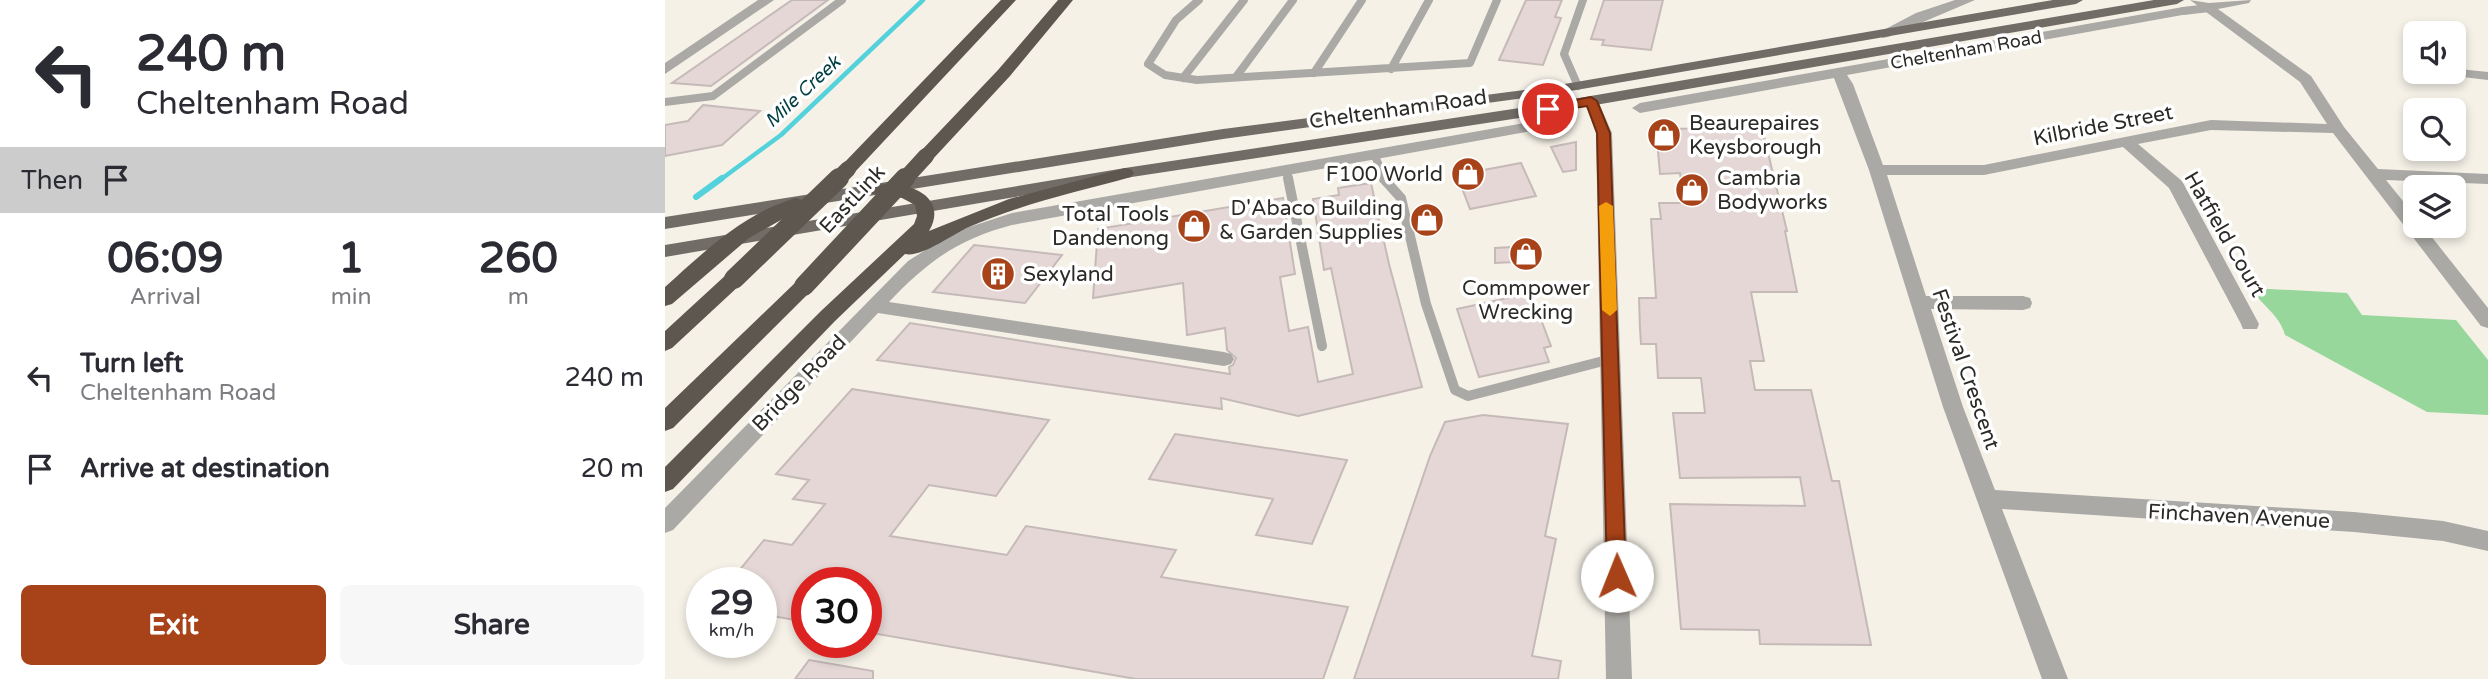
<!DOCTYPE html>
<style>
:root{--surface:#fff;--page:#f7f7f7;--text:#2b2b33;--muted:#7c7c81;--accent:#a84218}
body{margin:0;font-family:"Varela Round",sans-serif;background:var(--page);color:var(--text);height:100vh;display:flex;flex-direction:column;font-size:26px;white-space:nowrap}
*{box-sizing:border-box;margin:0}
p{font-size:23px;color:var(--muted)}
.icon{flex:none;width:38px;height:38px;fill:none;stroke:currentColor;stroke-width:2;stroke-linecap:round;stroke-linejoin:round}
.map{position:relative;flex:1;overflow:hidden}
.sheet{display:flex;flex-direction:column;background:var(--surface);width:665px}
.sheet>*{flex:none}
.banner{background:#fff;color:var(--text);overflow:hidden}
.controls{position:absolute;left:1738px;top:21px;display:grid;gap:14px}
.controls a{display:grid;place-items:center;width:63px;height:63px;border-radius:10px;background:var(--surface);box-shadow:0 4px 10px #0003;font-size:35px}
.speed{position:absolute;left:21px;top:567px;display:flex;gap:14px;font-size:35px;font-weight:700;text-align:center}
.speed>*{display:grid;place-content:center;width:91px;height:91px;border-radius:50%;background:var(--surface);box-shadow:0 4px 10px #0003;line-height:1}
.speed small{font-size:18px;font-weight:400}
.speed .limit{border:10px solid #d22;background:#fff;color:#111}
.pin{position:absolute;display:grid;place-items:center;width:60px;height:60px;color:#fff;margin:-30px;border:4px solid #fff;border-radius:50%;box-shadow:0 2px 7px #0007}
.me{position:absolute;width:77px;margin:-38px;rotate:359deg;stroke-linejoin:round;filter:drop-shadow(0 0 5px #0008)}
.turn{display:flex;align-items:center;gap:24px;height:147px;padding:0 21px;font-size:32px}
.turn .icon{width:91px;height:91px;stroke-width:2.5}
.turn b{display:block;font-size:49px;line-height:60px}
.then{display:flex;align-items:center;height:66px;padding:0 21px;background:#0003;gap:14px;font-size:26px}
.eta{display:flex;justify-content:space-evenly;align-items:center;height:119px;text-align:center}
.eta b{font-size:42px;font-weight:700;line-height:49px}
.primary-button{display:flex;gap:14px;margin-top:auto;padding:14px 21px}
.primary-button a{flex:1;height:80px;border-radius:10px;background:var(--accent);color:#fff;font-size:28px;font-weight:700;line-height:80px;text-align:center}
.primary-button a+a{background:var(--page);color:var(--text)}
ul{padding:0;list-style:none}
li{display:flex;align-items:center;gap:21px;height:91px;padding:0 21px}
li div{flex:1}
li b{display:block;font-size:26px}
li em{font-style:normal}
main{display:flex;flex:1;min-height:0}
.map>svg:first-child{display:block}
.green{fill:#98d79b}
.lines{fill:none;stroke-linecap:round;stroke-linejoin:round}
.stream-far1{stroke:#54d2db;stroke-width:4.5}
.stream{stroke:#54d2db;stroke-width:6}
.building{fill:#e4d7d6;stroke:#c6bab9;stroke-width:2}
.service-far1{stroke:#aba9a5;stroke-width:8}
.service{stroke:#aba9a5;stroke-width:10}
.minor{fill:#aba9a5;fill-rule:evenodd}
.primary{fill:#716c66;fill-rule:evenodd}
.motorway{fill:#5d5750;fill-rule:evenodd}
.motorway-bridge-far1{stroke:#5d5750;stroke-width:16}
.motorway-bridge{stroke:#5d5750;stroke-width:20}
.route{fill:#a84218;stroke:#6d2b10;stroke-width:2}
.slow{fill:#f59e0b}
.labels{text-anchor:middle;stroke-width:7;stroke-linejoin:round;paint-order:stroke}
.far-street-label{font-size:18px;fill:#2b2a26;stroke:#fff}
.far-water-label{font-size:19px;font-style:italic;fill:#003f42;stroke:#fff}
.street-label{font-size:21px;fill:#2b2a26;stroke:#fff}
.poi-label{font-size:21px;fill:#2b2a26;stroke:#fff;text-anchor:start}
</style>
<main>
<section class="sheet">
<div class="banner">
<div class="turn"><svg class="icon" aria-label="left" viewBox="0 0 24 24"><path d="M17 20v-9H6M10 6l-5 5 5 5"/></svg><div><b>240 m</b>Cheltenham Road</div></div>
<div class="then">Then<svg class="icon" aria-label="arrive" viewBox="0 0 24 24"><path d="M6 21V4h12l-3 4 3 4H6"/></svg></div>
</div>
<div class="eta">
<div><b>06:09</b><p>Arrival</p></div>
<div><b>1</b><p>min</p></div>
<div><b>260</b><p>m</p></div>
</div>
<ul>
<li><svg class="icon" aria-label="left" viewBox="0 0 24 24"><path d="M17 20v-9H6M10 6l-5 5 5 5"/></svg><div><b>Turn left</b><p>Cheltenham Road</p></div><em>240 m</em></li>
<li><svg class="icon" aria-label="arrive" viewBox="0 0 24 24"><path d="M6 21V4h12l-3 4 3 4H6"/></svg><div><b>Arrive at destination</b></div><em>20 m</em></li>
</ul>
<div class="primary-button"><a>Exit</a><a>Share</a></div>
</section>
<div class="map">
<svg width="1823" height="679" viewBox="0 0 1823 679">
<rect width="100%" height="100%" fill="#f5f1e7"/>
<path class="green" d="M1586,288L1682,293L1697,315L1791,320L1823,360V415L1762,412L1620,335C1615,315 1596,305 1586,288Z"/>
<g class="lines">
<path class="stream-far1" d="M55,180L116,135L258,0"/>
<path class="stream" d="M31,197L57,178"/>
</g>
<path class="building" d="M127,0H163L46,86L7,83Z
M861,0H897L890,17L896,18L878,65L834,60Z
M939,0H998L986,50L937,45L939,40L926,39Z
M38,105L95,111L57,145L0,156V125L23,121Z
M1097,128L1122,231H1120L1132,292H1086L1099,361H1085L1090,390H1146L1167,481H1174L1206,645L1095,644L1094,630L1016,629L1005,504L1140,506L1135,477L1015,478L1008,413H1040L1036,378H993L991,344H976L975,329L974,298H991L986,219H996L994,203H1019L1015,173L995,174L991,129Z
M911,142V170L898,172L886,147Z
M856,163L871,196L805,209L792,175Z
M706,183L724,264L757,387L633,416L556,398L557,409L212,360L245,323L565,374L564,367L568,365L571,358L562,350L560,328L522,335L518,283L428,298L433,229L618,198L630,274L615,277L624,331L643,327L653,382L688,374L666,268L659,270L648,199L674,195L673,188Z
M309,245L397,255L360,303L268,292Z
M868,246L870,261L830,263V248Z
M866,293L886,346L879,348L884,362L814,377L792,309Z
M187,389L384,420L331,496L264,485L225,536L342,555L361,526L511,550L496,577L683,607L658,679H471L201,632V583H142V622L96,614V583H64L99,540L127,545L160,504L128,499L144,480L111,474Z
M818,415L903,424L880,536L891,539L867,656L896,661L893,679H689L765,456L780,422Z
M510,434L682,460L647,544L591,535L608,499L484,479Z
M144,660L208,671V679H130Z"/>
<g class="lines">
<path class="service-far1" d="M534,0L511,20L483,64L500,75L532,80L805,63L832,0
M1518,11L1544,8
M726,69L764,0
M649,73L697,0
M571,77L628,0
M518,78L579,0
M913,86L899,54L918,0
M0,102L48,96L177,0
M710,156L720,180
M622,171L624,180"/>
<path class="service" d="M623,178L657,346
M718,178L736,198L761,304L790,390L803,396L946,359"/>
<path class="minor" d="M93,0H109L0,74V63Z
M1290,0H1310L1223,37L1218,38L1211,34L1251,13Z
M1525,0L1544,3L1586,0L1584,3L1553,9L1646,76L1679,127L1713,169L1823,174V184L1721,180L1750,216V226H1758L1823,308V328L1816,326L1668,133L1546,130L1473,144L1517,181L1594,324L1592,329H1578L1576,324L1504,188L1458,147L1319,175H1222L1261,296H1358L1365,298L1367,303L1365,308L1358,310L1266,309L1298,407L1330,490L1689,512L1778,521L1823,531V551L1778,541L1689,532L1337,509L1403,679H1377L1278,407L1204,170L1169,78L975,113L967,108L975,103L1518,7L1525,11L1523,14L1182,75L1188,84L1218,165H1319L1546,120L1662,124L1635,82Z
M1794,69L1823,72V80L1789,76L1788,72Z
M926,97L933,101L947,133L967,679H941L931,133L919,101Z
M900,116L905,118L908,121L905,124L347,225C293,239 262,262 224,302L559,352L566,354L569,359L566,364L559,366L213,313L8,530L0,533V508L243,261L289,232L347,213Z"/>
<path class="primary" d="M1388,0H1418L1411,4L882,95L558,139L0,229V217L558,129L882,87Z
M1489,0H1519L1512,4L861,117L460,178L0,257V245L460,168L861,107Z"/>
<path class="motorway" d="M336,0H351L189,173H177L174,169L177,165Z
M393,0H408L345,76L267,160H255L252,156L255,152L333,70Z
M460,168L466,169L469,173L466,177C412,192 356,204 304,227C288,234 256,258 240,254L170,321L8,489L0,492V467L156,311L249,224L252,216L250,205L237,198L207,194L204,190L207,186C235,178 286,193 264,231L344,199Z
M131,198L137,200L140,204L137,208L84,238L7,304L0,306V287C38,253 80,212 131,198Z
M69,272L76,274L79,279L76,284L7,348L0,351V331L62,274Z
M139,279L146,281L149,286L146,291L8,428L0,431V408L132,281Z"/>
<path class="motorway-bridge-far1" d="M172,180L183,169
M239,180L261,156"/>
<path class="motorway-bridge" d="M69,279L174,178
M139,286L240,178"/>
</g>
<path class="route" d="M926,97L932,101L945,133L961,576L959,582L952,585L945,582L942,576L932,133L922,106L883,112L877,109L883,105Z"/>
<path class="slow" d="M941,202L948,206L952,310L945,316L937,310L934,206Z"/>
<defs>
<g id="shop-disc" transform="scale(1.75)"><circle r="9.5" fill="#a84218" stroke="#fff"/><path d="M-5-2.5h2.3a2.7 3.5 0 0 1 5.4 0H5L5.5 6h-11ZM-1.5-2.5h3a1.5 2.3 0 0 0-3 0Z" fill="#fff"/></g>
<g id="building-disc" transform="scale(1.75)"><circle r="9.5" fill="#a84218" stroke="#fff"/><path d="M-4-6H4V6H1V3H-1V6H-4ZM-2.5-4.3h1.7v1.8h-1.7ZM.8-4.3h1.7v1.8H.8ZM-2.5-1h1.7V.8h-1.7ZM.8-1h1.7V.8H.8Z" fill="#fff"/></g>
</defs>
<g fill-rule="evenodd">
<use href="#shop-disc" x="999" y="135"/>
<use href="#shop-disc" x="803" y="174"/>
<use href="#shop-disc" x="1027" y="190"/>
<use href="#shop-disc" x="762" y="220"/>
<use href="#shop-disc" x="529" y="226"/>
<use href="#shop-disc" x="861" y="254"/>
<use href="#building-disc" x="333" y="274"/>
</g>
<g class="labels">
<g class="far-street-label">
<text transform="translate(1301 50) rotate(-10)" y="6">Cheltenham Road</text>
</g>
<g class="far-water-label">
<text transform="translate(137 91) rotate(-43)" y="7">Mile Creek</text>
</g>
<g class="street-label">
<text transform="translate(733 109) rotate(-8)" y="7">Cheltenham Road</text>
<text transform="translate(1438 125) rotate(-11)" y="7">Kilbride Street</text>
<text transform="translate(187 199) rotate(-47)" y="7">EastLink</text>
<text transform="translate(1560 234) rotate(60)" y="7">Hatfield Court</text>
<text transform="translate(1301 369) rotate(71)" y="7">Festival Crescent</text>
<text transform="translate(134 383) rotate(-46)" y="7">Bridge Road</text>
<text transform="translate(1574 516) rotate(3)" y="7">Finchaven Avenue</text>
</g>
<g class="poi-label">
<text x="1024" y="130">Beaurepaires<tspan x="1024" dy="24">Keysborough</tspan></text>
<text x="778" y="181" text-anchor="end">F100 World</text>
<text x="1052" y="185">Cambria<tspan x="1052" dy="24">Bodyworks</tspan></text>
<text x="738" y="215" text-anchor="end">D'Abaco Building<tspan x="738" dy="24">&amp; Garden Supplies</tspan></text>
<text x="504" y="221" text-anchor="end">Total Tools<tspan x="504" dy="24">Dandenong</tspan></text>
<text x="358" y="281">Sexyland</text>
<text x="861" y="295" text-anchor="middle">Commpower<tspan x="861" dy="24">Wrecking</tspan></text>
</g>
</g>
</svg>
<div class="controls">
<a><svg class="icon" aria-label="sound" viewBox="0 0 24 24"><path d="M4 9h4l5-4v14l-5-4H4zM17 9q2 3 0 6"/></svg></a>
<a><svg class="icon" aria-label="search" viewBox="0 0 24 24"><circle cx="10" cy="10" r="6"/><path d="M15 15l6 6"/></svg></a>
<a><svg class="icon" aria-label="layers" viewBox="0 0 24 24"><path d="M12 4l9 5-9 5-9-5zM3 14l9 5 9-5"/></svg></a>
</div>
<div class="speed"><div>29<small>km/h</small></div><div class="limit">30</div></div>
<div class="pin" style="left:883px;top:109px;background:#d93025"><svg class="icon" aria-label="arrive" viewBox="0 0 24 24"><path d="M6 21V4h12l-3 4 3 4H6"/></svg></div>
<svg class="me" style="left:952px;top:576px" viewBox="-20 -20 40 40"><circle r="19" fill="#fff"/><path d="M0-13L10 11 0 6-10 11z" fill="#a84218"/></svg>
</div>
</main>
